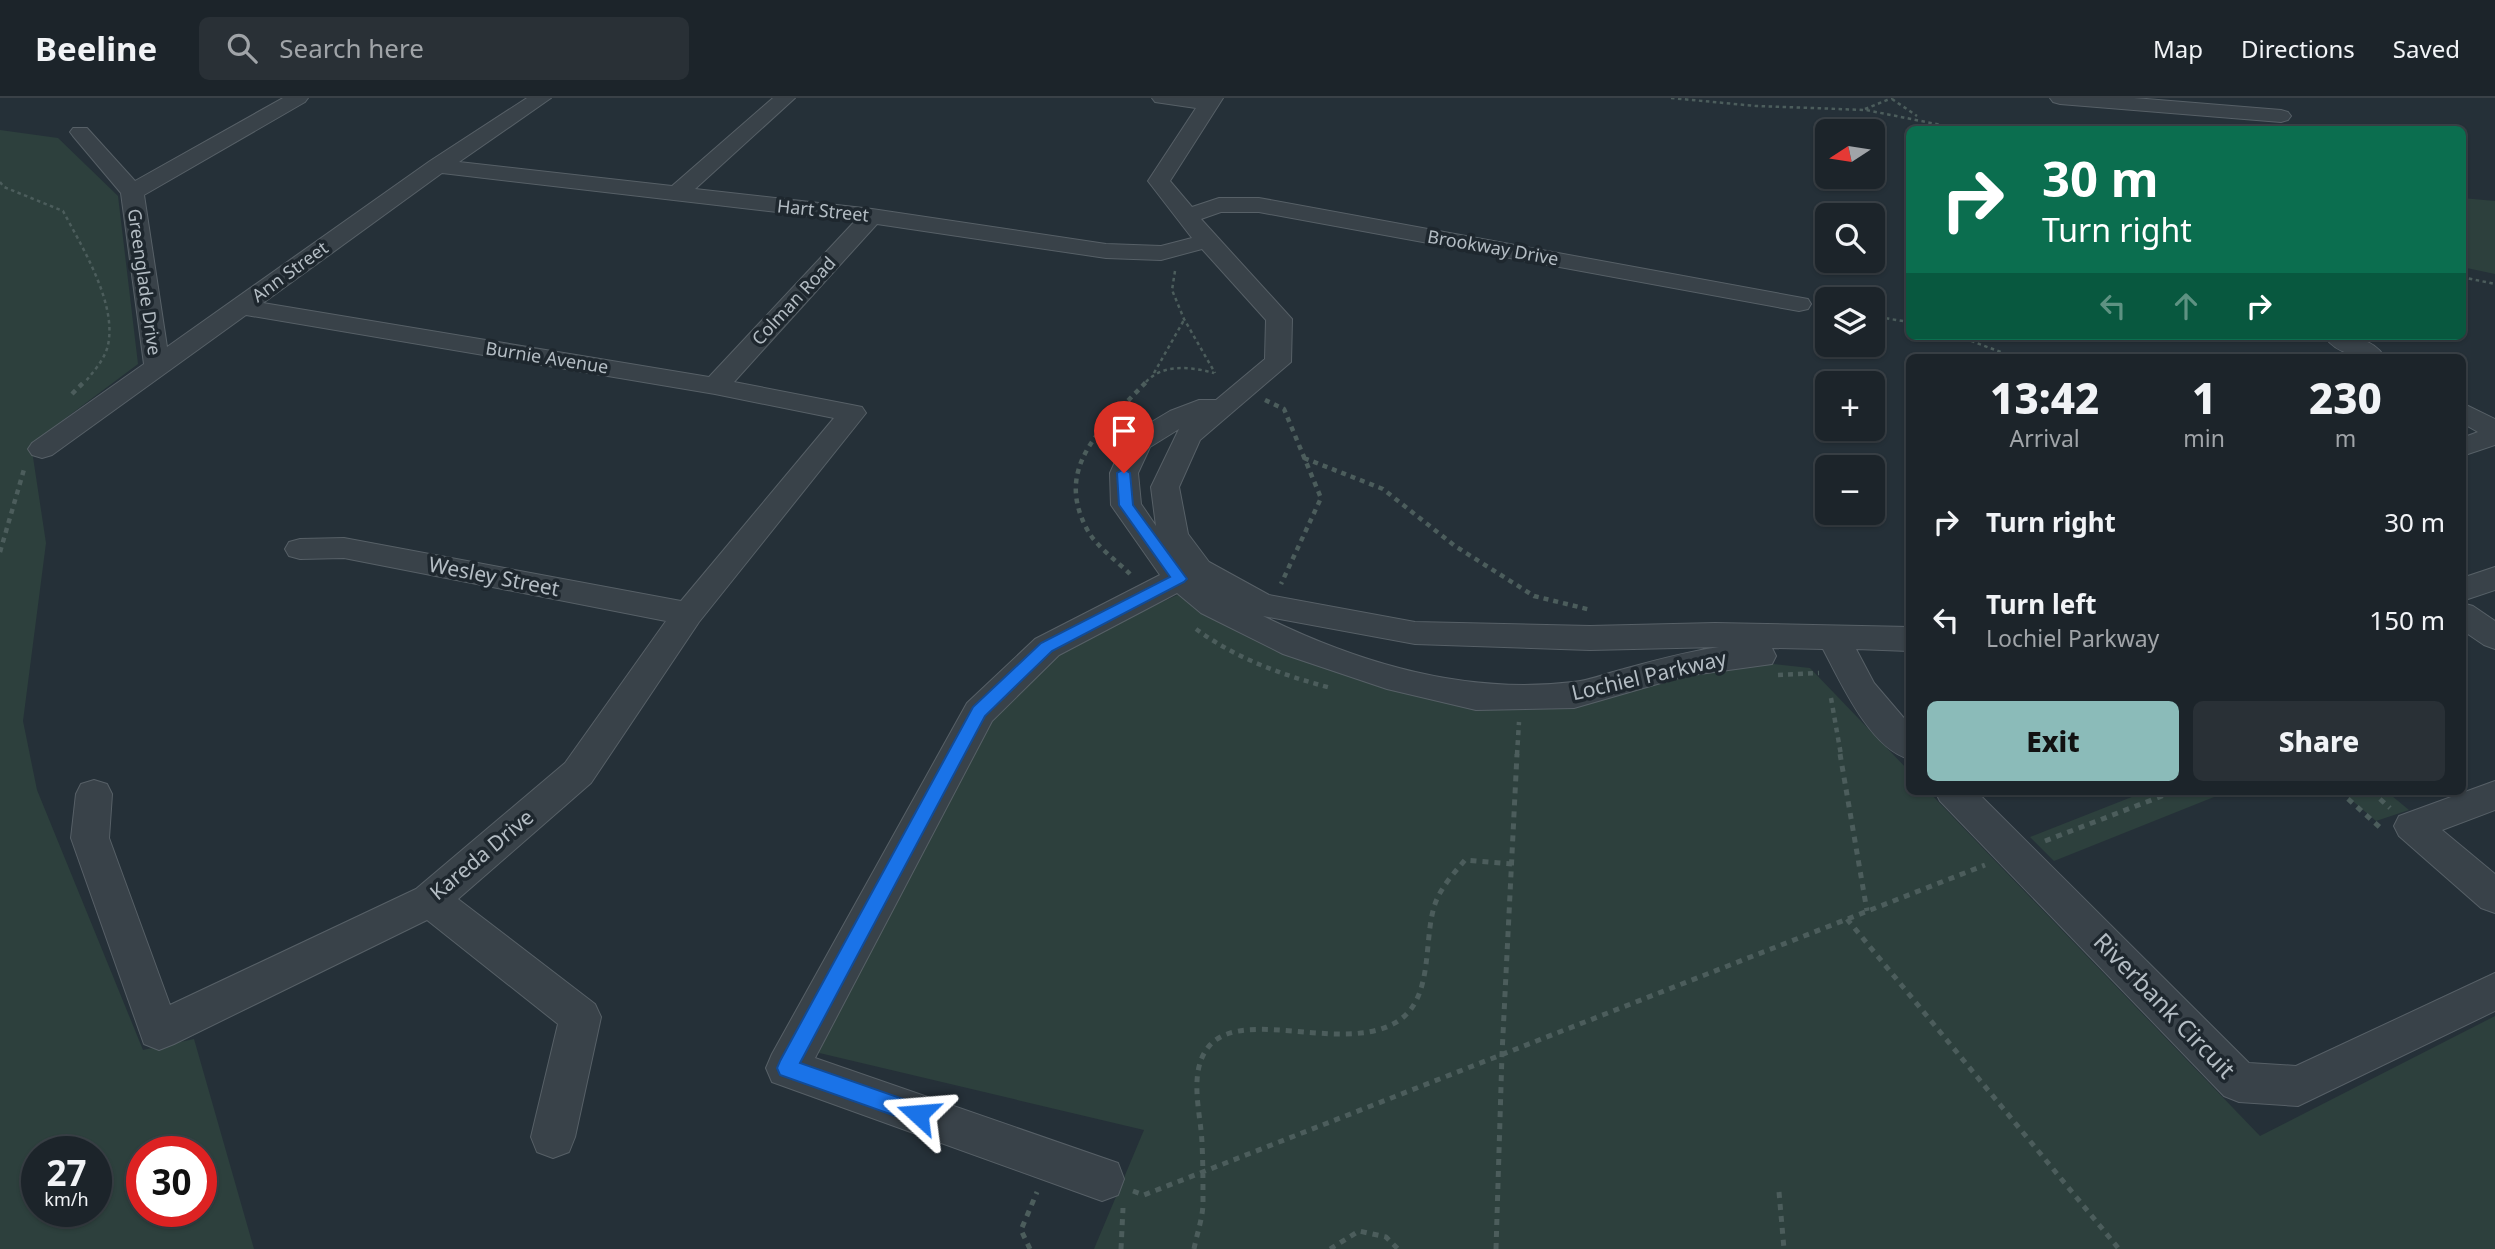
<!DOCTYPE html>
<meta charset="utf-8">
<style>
:root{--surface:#1c242a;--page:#293036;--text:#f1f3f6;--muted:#a0a4a8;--line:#3a4147;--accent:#8bbbb9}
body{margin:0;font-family:"Noto Sans",sans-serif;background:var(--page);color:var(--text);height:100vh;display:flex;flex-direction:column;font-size:26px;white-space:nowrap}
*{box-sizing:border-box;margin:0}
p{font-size:23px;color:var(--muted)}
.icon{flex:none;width:38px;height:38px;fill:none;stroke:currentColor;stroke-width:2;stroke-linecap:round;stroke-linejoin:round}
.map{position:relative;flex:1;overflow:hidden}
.panel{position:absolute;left:1906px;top:256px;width:560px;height:441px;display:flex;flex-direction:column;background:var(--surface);border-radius:10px;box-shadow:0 2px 5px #0004,0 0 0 2px var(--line)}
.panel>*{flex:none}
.hud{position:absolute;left:1906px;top:28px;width:560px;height:214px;border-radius:10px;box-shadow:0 2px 5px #0004,0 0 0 2px var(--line);background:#0b6e4f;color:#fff;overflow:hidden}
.needle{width:46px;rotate:258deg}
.controls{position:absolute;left:1815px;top:21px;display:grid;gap:14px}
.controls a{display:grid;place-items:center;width:70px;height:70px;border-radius:10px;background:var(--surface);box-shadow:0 2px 5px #0004,0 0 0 2px var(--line);font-size:35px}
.speed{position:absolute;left:21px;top:1038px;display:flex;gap:14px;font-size:35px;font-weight:700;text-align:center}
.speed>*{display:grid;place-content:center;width:91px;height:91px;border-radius:50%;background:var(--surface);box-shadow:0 2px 5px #0004,0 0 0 2px var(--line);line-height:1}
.speed small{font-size:18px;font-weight:400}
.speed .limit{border:10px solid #d22;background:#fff;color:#111}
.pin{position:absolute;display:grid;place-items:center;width:60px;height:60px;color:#fff;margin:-72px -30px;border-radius:50% 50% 50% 0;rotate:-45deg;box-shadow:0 0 7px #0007}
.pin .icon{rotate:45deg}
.me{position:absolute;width:77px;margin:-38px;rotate:289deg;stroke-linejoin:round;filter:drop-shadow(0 0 5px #0008)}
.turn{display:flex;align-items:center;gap:24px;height:147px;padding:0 21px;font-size:32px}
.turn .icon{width:91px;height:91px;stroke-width:2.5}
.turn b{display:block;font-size:49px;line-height:60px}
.lanes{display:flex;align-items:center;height:66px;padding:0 21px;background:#0003;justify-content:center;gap:35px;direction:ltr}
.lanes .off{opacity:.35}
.eta{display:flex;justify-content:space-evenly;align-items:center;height:119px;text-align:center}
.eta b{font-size:42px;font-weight:800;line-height:49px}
.primary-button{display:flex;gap:14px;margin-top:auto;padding:14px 21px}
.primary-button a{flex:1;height:80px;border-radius:10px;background:var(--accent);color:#111;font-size:28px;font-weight:800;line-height:80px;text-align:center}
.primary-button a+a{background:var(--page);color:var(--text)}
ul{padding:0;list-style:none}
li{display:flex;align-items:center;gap:21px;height:98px;padding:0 21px}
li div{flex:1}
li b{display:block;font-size:26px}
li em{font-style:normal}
header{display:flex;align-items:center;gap:42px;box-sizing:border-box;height:98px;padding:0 35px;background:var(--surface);border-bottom:2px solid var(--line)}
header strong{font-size:33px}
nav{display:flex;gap:38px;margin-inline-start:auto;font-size:24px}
.search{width:490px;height:63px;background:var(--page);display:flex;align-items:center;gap:18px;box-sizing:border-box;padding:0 24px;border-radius:10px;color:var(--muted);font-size:26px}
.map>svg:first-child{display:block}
.green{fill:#2d403d;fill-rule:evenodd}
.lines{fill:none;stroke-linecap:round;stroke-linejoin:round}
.minor-casing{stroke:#576067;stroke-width:2}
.path-far2{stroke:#4c5d5c;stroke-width:2.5;stroke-dasharray:3.5 3.5;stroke-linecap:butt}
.path-far1{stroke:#4c5d5c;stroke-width:4.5;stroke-dasharray:5 5;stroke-linecap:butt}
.path{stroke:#4c5d5c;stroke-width:5;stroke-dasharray:6 6;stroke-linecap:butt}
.minor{fill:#394249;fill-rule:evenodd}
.route{fill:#1a73e8;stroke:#114b97;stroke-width:2}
.labels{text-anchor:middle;stroke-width:7;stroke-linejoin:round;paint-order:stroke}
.far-street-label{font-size:18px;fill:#b4bdc4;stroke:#1e272e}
.street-label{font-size:21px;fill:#b4bdc4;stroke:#1e272e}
.near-street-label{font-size:24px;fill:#b4bdc4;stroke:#1e272e}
</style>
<header>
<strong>Beeline</strong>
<div class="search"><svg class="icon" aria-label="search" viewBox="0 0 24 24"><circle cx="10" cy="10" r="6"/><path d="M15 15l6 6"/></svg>Search here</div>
<nav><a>Map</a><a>Directions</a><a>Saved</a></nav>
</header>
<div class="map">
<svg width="2495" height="1151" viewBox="0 0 2495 1151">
<rect width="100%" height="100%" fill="#253038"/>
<path class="green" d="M0,32L58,40L118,98L138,266L31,346L46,445L23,623L37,692L143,952L194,941L254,1151H0ZM37,1054H96V1113H37ZM142,1054H201V1113H142Z
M2462,100L2495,103V176L2462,169Z
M1184,494L1241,536L1369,582L1494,607L1651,584L1755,564L1810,570L1909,673V693H1928L2260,1038L2495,918V1151H1094L1144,1032L811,953L986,627L1070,546Z
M2147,693H2229L2054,763L2030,739Z
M2341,693H2386L2409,712L2376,723Z"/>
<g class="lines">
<g class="minor-casing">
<path id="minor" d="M283,0H308L305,4L144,97L167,249L430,63L527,0H551L459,64L672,88L773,0H795L695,91L872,111L1106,146L1161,148L1192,140L1148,83L1196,10L1155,4L1152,0H1223L1170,83L1192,109L1219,100H1259L1808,201L1811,206L1808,211L1799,213L1259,114H1221L1201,121L1292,221L1291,264L1200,342L1179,389L1188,436L1209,464L1269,497L1415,524L1590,528L1715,525L1909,529V553L1856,551L1874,585L1909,626V661C1870,650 1841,585 1823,551L1772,550L1776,558L1772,566L1685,578L1574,610L1476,612L1387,591L1283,556L1201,515L1177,495L1059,557L992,623L815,960L1118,1065L1124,1081L1118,1097L1102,1103L772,984L766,970L772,956L967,605L1035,541L1160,477L1111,407L1110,375L1124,344L1128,338L1170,313L1199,302H1216L1265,261L1266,222L1202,151L1161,162L1106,160L877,126L734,284L852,307L862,309L866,315L699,524L591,685L458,801L595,906L601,919L575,1039L569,1054L553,1060L537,1054L531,1039L558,926L427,822L174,946L159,952L144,946L71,740L76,696L81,686L94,682L107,686L112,696L109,740L170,907L416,791L565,665L666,523L344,460L300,461L289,458L285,451L289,444L300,441L344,440L681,503L834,320L715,296L246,217L52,357L42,360L32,357L28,351L32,345L144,266L121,95L73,38L70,34L73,30H87L135,83ZM442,75L855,123L709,279L263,205ZM1179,331L1151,389L1156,428L1141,406L1138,375L1150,349ZM1263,518L1415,546L1590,552L1719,549C1685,554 1653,563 1620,572C1605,576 1588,583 1573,584C1466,597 1358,565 1263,518Z
M2050,0H2134L2281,12L2288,14L2291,18L2288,22L2281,24L2060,6L2053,4Z
M2324,238C2347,238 2371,238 2385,259C2362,259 2339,259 2324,238Z
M2462,305L2495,321V347L2462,358V340L2478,334L2462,325Z
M2495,469V492L2462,503V480Z
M2462,505L2473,508L2495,523V551L2484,547L2462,532Z
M2495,683V712L2442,732L2495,776V815L2481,810L2399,738L2394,728L2399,718Z
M1935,693H1976L2249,965L2296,968L2495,875V913L2298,1008L2239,1004L2224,998L1940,703Z"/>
</g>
<path class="path-far2" d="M1671,0L1756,8L1866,12L1966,32
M1892,1L1917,18
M1865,11L1892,0
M0,84L4,89L63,113C82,149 117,205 108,247C105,261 94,273 85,284
M1175,173L1172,192L1184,221L1215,275
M2462,179L2495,186
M1872,218L1909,224
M1958,238L2014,259
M1154,275L1184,222
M1146,284C1163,265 1192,269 1214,275"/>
<path class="path-far1" d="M72,296L86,282
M1265,302L1284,311L1321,400L1281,486
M1304,360L1383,391L1455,448L1534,498L1591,512
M0,454L25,368
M1130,476C1117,463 1097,449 1088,433C1051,367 1106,327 1148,282
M1196,531C1237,561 1282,577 1331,590
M1778,577L1819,575
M1831,600L1841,657
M1517,657L1519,624"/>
<path class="path" d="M1840,656L1867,813
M2339,693L2383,732
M2371,693L2390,710
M2045,743L2175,693
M1847,821L2119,1151
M1133,1093L1144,1097L1985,767
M1779,1094L1784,1151
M1030,1151L1021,1132L1037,1094
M1121,1151L1123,1110
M1194,1151C1197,1135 1203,1120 1203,1104C1203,1085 1203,1065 1202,1045C1201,1015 1187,973 1210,947C1246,908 1350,959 1401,921C1434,896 1423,841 1435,806C1441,789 1454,775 1465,762L1512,766
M1330,1151L1359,1133L1386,1139L1398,1151
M1496,1151L1502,956L1517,656"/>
<use href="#minor" class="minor"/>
</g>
<path class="route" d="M1124,371L1130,375L1133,407L1187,481L1184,484L1052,553L985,618L800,965L926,1009L929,1016L926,1023L918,1026L780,977L777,970L780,963L973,609L1041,545L1170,479L1119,407L1117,375Z"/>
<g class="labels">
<g class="far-street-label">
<text transform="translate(823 113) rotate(6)" y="6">Hart Street</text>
<text transform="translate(1493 150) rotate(10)" y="6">Brookway Drive</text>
<text transform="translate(290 174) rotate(-36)" y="6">Ann Street</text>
<text transform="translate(144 184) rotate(82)" y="6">Greenglade Drive</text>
<text transform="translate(794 203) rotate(-47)" y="6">Colman Road</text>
<text transform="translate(547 260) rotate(9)" y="6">Burnie Avenue</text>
</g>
<g class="street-label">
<text transform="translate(494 479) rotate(11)" y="7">Wesley Street</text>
<text transform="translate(1649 578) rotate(-13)" y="7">Lochiel Parkway</text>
<text transform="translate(482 757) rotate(-40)" y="7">Kareda Drive</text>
</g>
<g class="near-street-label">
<text transform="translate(2164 908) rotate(46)" y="8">Riverbank Circuit</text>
</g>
</g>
</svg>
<div class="controls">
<a><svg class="needle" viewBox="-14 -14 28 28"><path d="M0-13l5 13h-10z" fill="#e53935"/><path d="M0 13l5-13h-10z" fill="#a0a4a8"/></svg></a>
<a><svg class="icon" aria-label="search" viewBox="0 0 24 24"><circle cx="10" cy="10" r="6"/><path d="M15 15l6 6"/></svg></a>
<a><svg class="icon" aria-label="layers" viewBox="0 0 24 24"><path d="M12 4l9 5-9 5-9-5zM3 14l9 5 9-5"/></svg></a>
<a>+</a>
<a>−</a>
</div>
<div class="speed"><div>27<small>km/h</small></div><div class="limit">30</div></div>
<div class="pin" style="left:1124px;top:375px;background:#d93025"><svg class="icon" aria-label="arrive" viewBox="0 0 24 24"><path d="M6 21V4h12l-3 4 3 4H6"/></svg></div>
<svg class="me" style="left:918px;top:1016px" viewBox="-20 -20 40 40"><path d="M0-17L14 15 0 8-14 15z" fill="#1a73e8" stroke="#fff" stroke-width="4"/></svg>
<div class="hud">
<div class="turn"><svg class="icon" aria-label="right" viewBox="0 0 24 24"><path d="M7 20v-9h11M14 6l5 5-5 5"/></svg><div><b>30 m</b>Turn right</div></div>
<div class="lanes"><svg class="icon off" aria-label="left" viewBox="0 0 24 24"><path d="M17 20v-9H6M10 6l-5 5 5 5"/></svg><svg class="icon off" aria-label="ahead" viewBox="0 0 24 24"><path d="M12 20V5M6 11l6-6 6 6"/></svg><svg class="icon" aria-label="right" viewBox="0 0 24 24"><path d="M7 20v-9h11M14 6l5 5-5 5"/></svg></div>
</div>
<section class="panel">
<div class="eta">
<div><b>13:42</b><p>Arrival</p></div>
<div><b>1</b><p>min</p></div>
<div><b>230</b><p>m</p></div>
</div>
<ul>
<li><svg class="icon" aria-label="right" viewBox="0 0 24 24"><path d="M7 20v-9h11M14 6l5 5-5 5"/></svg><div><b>Turn right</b></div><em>30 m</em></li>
<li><svg class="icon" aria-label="left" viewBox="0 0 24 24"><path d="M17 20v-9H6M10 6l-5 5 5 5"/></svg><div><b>Turn left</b><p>Lochiel Parkway</p></div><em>150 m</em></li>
</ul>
<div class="primary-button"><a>Exit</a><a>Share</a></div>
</section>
</div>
